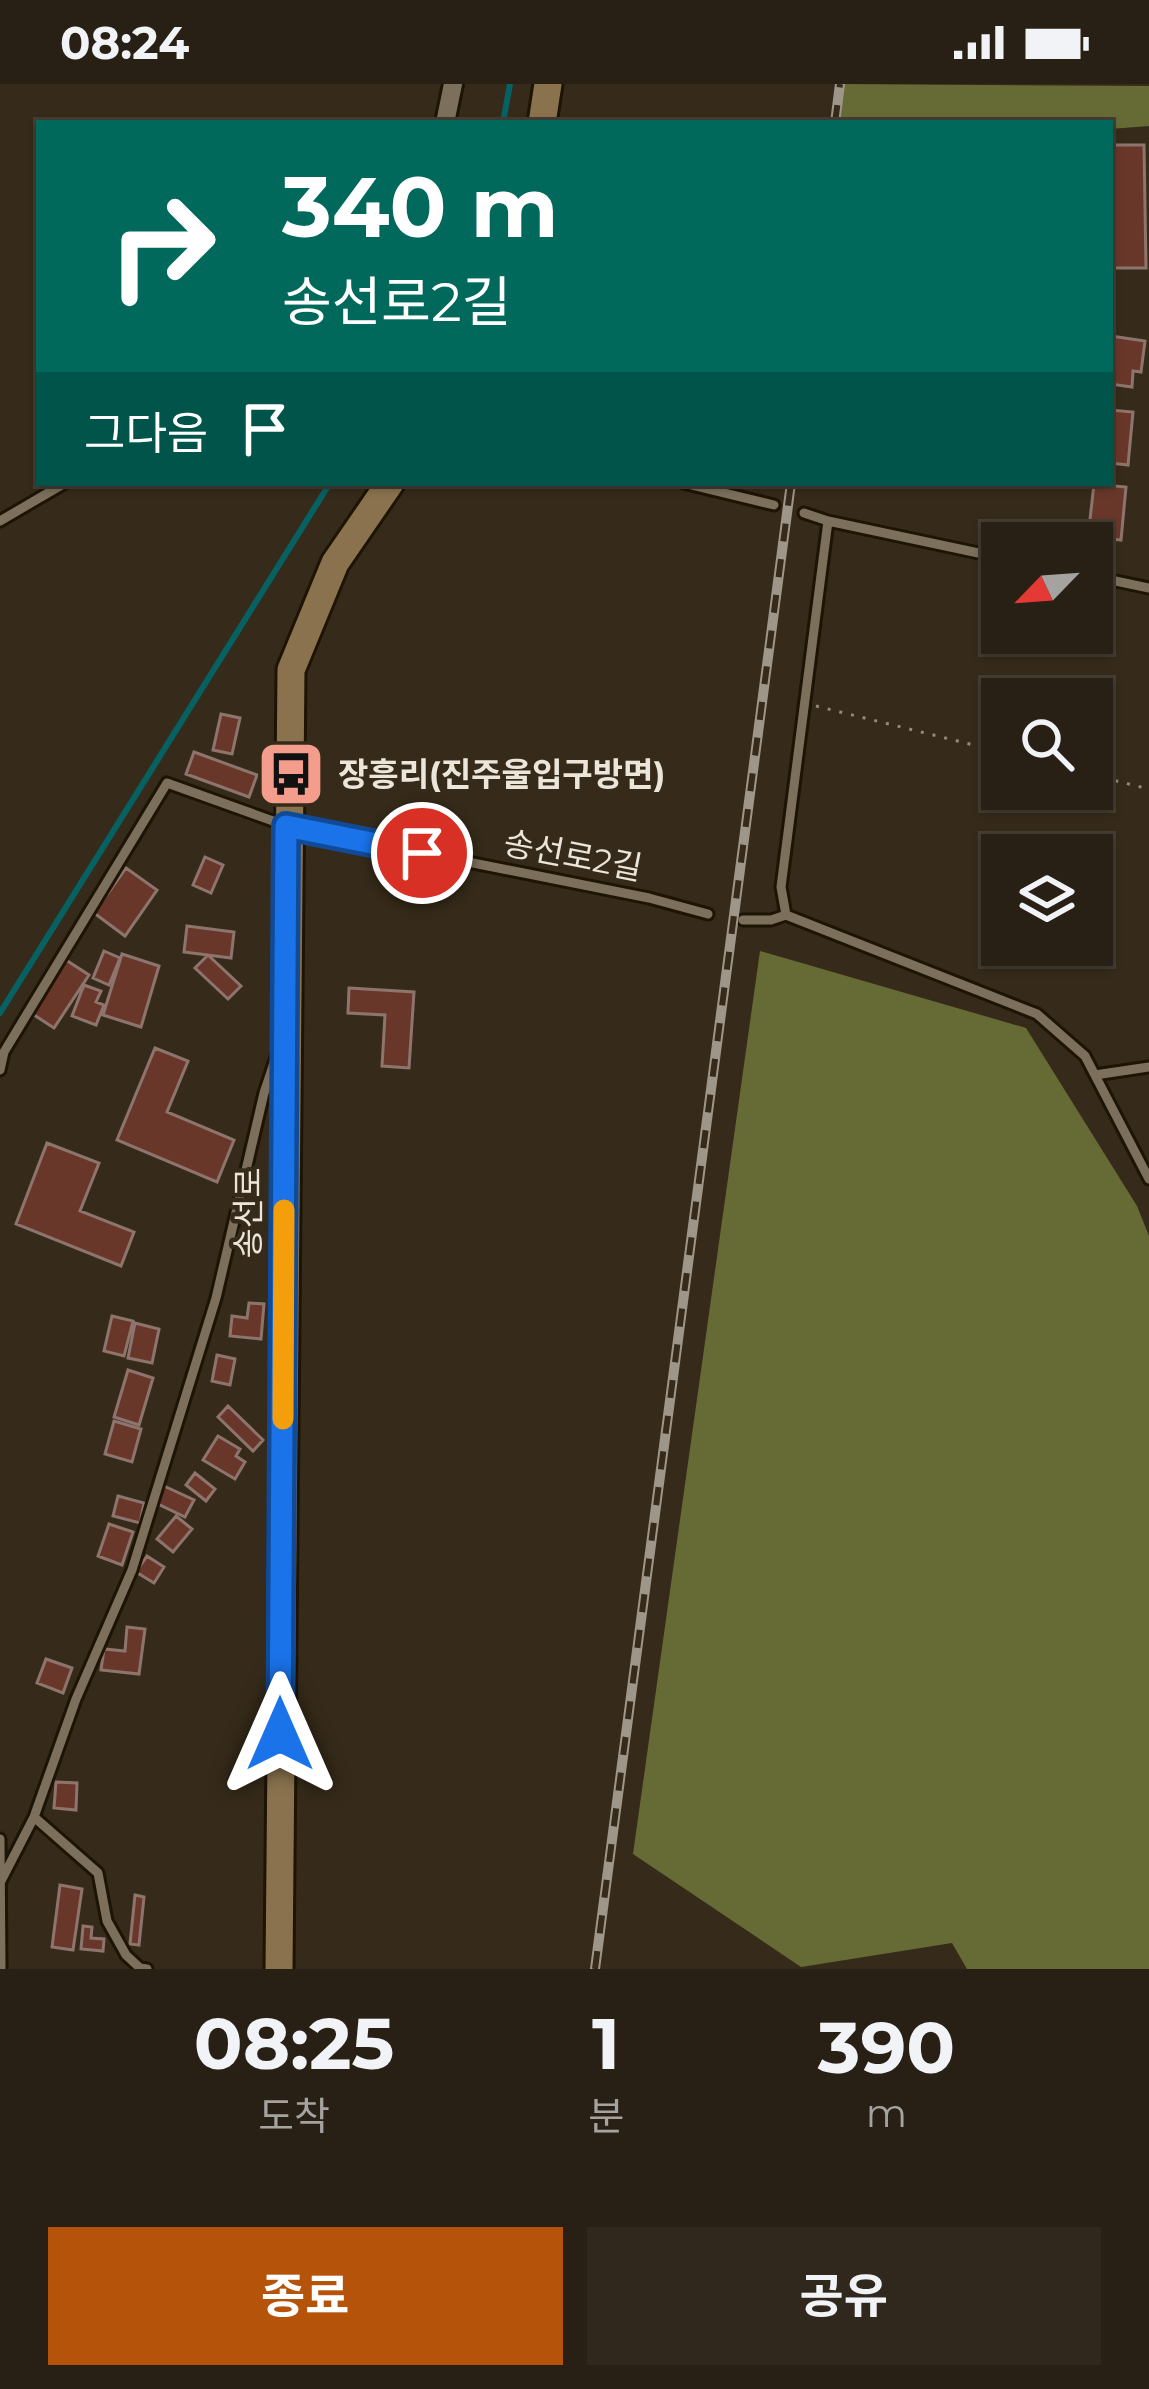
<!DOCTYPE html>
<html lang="ko">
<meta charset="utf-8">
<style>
:root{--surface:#282014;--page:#30281d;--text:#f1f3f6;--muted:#a5a3a0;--line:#443e34;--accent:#b45309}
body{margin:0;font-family:Montserrat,"Noto Sans KR",sans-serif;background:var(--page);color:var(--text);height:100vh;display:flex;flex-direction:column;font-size:45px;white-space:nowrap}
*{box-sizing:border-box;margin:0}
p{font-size:39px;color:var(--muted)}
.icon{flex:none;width:66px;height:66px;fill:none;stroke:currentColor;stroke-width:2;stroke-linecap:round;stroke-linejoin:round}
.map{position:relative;height:1885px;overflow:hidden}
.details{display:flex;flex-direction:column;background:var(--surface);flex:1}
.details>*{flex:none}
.top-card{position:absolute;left:36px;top:36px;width:1077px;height:366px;border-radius:0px;box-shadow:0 3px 9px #0004,0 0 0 3px var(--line);background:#00695c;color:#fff;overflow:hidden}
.needle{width:78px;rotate:245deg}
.fabs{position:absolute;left:981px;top:438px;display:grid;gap:24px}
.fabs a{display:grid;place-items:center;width:132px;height:132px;border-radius:0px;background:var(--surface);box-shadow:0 3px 9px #0004,0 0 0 3px var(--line);font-size:60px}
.pin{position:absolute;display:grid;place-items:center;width:102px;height:102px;color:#fff;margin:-51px;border:6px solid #fff;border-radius:50%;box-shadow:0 3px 12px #0007}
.me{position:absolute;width:132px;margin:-66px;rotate:0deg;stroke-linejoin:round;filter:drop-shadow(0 0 9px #0008)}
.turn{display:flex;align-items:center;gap:42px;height:252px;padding:0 48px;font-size:54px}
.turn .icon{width:156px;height:156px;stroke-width:2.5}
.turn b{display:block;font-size:84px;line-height:102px}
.then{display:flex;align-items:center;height:114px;padding:0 48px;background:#0003;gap:24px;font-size:45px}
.eta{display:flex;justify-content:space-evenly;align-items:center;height:204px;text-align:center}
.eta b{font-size:72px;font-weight:700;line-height:84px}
.button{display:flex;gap:24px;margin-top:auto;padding:24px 48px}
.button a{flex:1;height:138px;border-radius:0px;background:var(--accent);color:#fff;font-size:48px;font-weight:700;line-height:138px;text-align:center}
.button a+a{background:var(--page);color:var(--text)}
.status{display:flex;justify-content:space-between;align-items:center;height:84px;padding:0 60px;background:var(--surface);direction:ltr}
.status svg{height:33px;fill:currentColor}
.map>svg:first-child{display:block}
.forest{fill:#666b36}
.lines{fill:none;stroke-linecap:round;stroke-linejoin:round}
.stream{stroke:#066163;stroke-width:6}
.building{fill:#693729;stroke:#8d746d;stroke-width:3}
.lane-casing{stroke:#1d1404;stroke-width:15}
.street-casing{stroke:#1d1404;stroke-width:24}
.secondary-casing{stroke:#1d1404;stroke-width:33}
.path{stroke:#928a7c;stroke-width:3;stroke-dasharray:3 9;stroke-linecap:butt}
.lane{stroke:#7c705c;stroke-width:9}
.street{stroke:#7c705c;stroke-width:18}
.secondary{stroke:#8a724e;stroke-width:27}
.rail-casing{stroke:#9e9689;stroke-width:10}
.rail{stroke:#362b1a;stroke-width:6;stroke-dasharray:18;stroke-linecap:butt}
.route-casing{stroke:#114b97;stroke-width:30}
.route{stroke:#1a73e8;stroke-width:21}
.slow{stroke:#f59e0b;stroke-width:21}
.labels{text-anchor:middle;stroke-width:9;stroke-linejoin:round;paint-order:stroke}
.poi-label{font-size:33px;font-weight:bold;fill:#ebe5da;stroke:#362b1a;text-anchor:start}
.street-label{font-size:33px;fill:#ebe5da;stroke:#362b1a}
</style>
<div class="status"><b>08:24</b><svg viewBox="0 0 49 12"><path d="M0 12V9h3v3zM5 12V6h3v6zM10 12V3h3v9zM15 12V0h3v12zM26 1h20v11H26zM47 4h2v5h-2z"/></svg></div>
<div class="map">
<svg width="1149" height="1885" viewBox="0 0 1149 1885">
<rect width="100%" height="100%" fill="#362b1a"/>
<path class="forest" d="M837,0L1149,2V42L1110,45V39H835Z
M760,867L1026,944L1137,1122L1149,1152V1885H967L952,1859L801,1883L633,1770Z"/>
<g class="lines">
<path class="stream" d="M503,39L510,0
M0,929L330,399"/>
</g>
<path class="building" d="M1110,61H1144L1146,184H1110Z
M1111,252L1145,257L1141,288L1133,287L1132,303L1110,300Z
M1110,326L1133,328L1128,381L1110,379Z
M1094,400L1126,403L1121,456L1088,453Z
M221,630L240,634L232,670L213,666Z
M194,668L257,691L249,713L186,690Z
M205,773L223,781L211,809L193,801Z
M126,784L157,806L125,852L94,829Z
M187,842L234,848L231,874L184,868Z
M104,867L120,874L109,901L93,894Z
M122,870L159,882L141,943L103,931Z
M208,871L241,902L228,915L195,884Z
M66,876L89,891L54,944L31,929Z
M84,901L101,907L96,918L104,921L96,941L72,932Z
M349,904L414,908L409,984L382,982L385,931L348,929Z
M155,964L188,977L167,1028L234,1056L217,1098L117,1056Z
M47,1059L99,1079L80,1127L134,1148L121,1182L16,1140Z
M249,1219L264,1220L261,1255L230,1252L232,1232L247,1234Z
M112,1232L133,1237L124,1272L104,1267Z
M135,1239L159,1245L152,1279L128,1274Z
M217,1271L235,1275L230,1301L212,1297Z
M128,1286L153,1294L139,1341L114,1333Z
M228,1322L263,1356L253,1367L218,1333Z
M114,1337L141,1345L132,1378L105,1370Z
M218,1352L240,1365L236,1372L245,1378L235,1395L203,1376Z
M195,1389L215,1405L206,1417L186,1401Z
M164,1402L194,1416L185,1433L156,1419Z
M118,1412L144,1419L140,1439L113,1432Z
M176,1432L192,1445L173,1468L157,1455Z
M109,1440L133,1448L122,1481L98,1472Z
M147,1472L164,1483L154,1499L136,1488Z
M127,1543L145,1545L139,1590L101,1586L104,1565L125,1567Z
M46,1575L72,1584L63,1609L37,1599Z
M56,1698L77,1699L76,1726L54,1724Z
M60,1801L82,1805L73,1866L52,1863Z
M135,1811L144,1813L139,1861L130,1860Z
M83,1842L92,1843L91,1854L104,1855L103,1867L81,1865Z"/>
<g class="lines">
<g class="lane-casing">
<path id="lane" d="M683,399L774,421
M804,429L828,437L1002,474
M0,437L65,399
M1092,492L1149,504
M786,831L781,803L828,437
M743,836H771L786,831L1037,930L1085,972L1149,1095
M0,986L4,968L167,699L287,742L649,814L708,830
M1095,991L1149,983
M34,1733L98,1789L107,1837L126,1871L140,1884L147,1885
M0,1755L1,1885
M0,1799L34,1733L76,1615L132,1486L216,1214L264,1009L277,970"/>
</g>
<g class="street-casing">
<path id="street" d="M445,39L453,0"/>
</g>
<g class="secondary-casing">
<path id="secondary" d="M542,39L548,0
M279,1885L291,586L335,479L390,399"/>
</g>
<path class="path" d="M816,622L1002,668
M1092,691L1149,705"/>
<use href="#lane" class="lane"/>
<use href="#street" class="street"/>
<use href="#secondary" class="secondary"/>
<g class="rail-casing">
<path id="rail" d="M835,39L840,0
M595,1885L791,399"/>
</g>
<use href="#rail" class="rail"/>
</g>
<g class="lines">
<g class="route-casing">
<path id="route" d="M280,1650L286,742L422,769"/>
</g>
<use href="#route" class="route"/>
<path class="slow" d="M283,1335L284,1126"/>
</g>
<defs>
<g id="bus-square" transform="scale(3.45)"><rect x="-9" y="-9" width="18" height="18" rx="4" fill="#f49d8c" stroke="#362b1a"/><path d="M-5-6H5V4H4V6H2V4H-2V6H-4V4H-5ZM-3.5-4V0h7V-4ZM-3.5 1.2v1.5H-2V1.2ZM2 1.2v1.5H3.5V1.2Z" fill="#111"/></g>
</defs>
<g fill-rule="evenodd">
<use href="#bus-square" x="291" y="690"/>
</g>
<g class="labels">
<g class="poi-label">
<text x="338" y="702">장흥리(진주울입구방면)</text>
</g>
<g class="street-label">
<text transform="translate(573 771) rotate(11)" y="12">송선로2길</text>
<text transform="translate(248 1129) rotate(-90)" y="12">송선로</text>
</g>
</g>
</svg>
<div class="fabs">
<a><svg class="needle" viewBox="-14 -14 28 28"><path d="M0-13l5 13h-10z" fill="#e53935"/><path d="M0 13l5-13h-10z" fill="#a5a3a0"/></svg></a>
<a><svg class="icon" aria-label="search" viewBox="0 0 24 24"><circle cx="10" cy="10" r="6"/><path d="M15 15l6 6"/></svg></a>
<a><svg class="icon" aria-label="layers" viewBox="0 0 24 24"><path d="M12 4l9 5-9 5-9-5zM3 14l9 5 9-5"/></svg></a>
</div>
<div class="pin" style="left:422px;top:769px;background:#d93025"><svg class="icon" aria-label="arrive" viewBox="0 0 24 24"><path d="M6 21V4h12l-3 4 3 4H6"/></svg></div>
<svg class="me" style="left:280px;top:1650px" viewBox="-20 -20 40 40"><path d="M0-17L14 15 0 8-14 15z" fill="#1a73e8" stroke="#fff" stroke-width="4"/></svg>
<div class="top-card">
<div class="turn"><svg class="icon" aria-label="right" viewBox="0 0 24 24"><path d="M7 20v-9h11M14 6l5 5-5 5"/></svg><div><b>340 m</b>송선로2길</div></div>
<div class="then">그다음<svg class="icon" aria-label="arrive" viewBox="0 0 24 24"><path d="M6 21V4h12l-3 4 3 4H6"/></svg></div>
</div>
</div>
<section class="details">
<div class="eta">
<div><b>08:25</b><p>도착</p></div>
<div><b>1</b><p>분</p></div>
<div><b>390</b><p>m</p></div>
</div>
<div class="button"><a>종료</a><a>공유</a></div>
</section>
